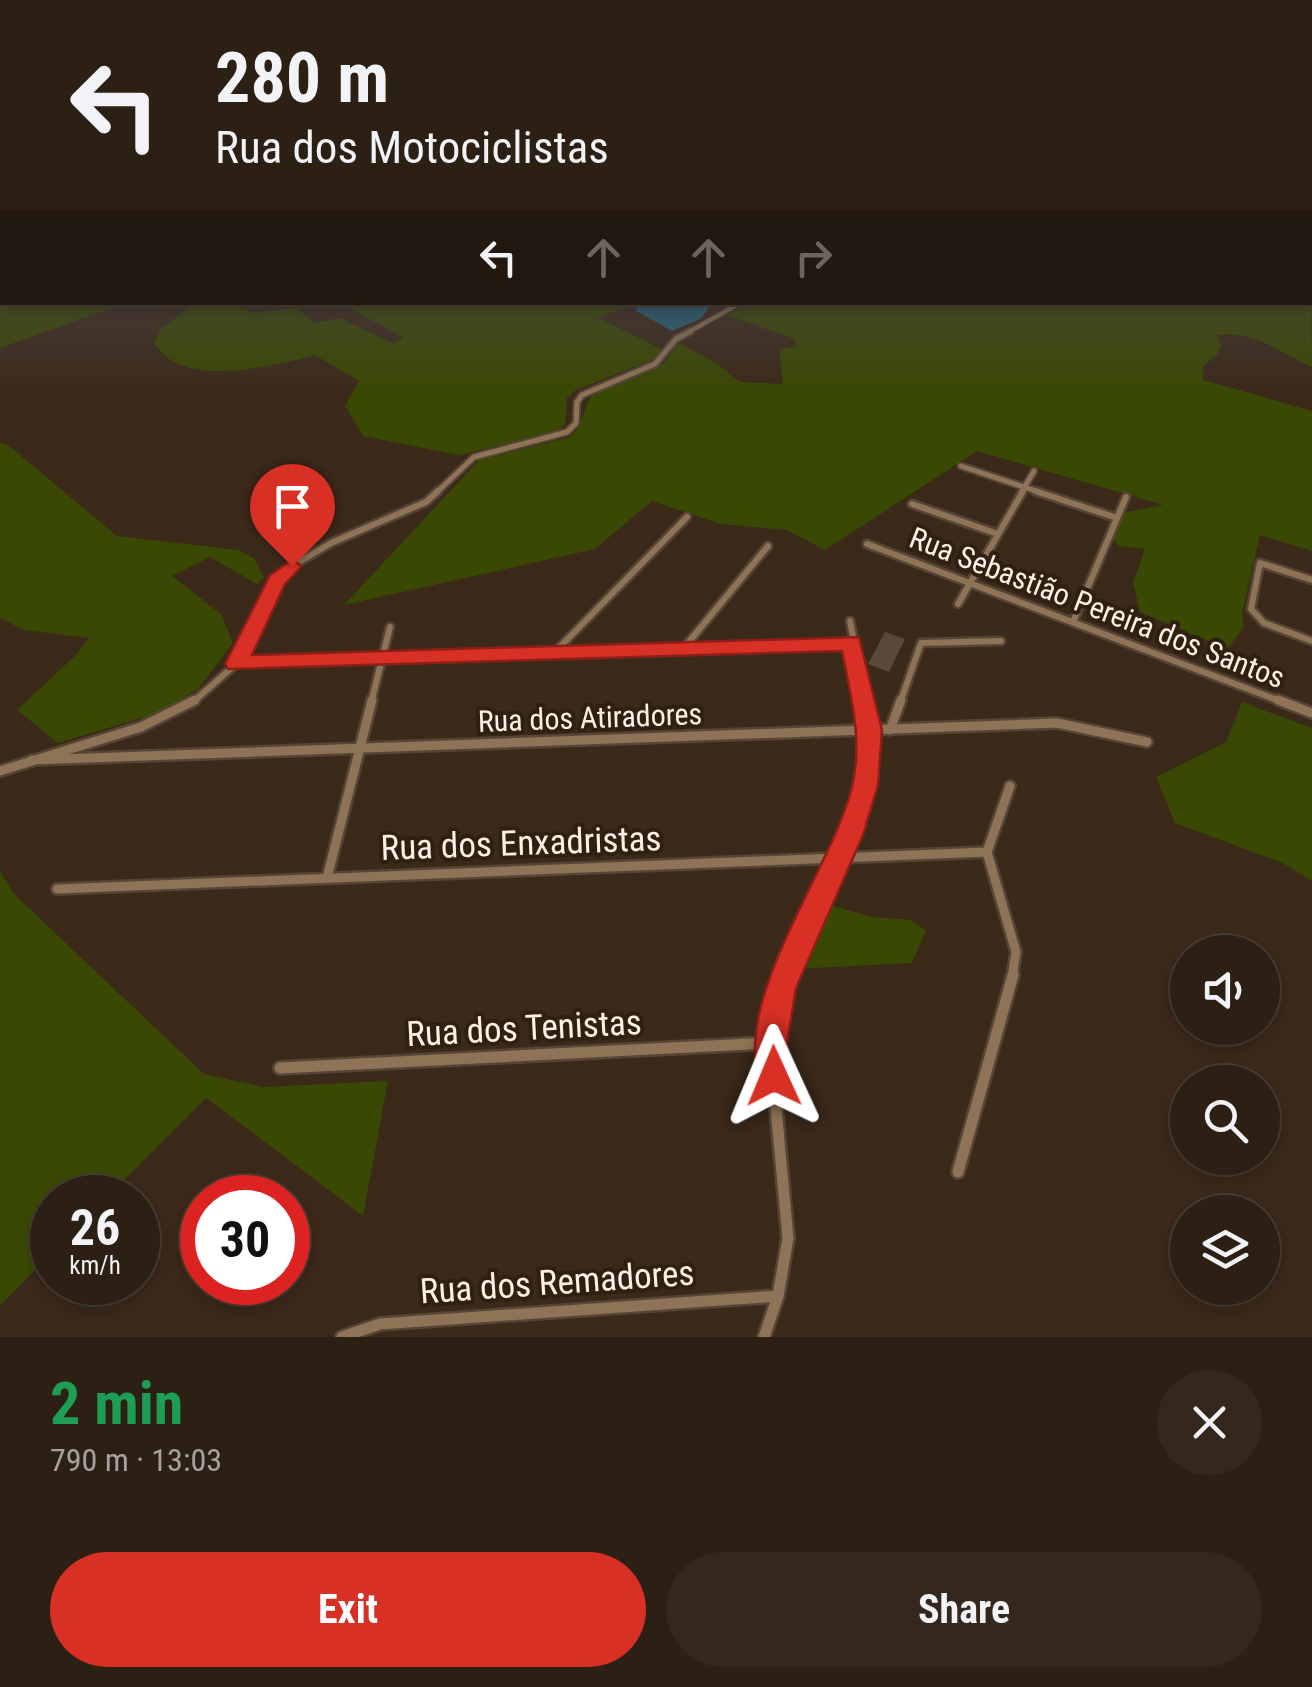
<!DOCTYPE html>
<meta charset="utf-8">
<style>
:root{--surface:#2c1f14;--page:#34271d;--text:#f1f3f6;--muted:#a6a2a0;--line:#483d34;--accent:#d93025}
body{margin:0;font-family:"Roboto Condensed",sans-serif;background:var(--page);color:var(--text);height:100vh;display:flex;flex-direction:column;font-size:38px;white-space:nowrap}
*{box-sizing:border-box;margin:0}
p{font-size:32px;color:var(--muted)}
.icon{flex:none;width:55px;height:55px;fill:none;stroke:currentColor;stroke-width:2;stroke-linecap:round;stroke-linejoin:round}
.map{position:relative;height:1337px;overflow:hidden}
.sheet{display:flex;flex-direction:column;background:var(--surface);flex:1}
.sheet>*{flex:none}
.hud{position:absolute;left:0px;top:0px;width:1312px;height:305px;box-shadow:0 5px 15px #0003,0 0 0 2px var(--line);background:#2c1f14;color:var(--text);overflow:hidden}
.buttons{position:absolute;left:1170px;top:935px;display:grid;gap:20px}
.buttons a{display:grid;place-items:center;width:110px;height:110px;border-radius:50%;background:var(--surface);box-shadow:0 5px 15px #0003,0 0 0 2px var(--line);font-size:50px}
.speed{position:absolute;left:30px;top:1175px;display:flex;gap:20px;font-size:50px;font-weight:700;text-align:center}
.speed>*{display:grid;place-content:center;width:130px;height:130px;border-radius:50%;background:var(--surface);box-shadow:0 5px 15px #0003,0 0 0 2px var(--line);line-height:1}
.speed small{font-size:25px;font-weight:400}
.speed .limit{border:15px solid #d22;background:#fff;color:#111}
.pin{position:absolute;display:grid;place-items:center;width:85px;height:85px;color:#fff;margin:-102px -42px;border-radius:50% 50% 50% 0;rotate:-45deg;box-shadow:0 0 10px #0007}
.pin .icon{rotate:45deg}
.me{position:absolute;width:110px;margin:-55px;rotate:359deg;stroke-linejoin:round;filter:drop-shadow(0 0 8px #0008)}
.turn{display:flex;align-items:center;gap:35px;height:210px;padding:0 50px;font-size:45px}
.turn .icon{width:130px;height:130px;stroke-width:2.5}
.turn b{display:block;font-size:70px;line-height:85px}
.lanes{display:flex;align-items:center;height:95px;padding:0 50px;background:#0003;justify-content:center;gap:50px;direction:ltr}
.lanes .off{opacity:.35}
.round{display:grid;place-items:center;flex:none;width:105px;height:105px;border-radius:52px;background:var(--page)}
.head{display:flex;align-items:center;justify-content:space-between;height:170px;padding:0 50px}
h1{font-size:60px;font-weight:700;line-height:75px;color:#1e9e55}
.cta{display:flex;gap:20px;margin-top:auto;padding:20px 50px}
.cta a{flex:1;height:115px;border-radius:60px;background:var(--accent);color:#fff;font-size:40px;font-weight:700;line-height:115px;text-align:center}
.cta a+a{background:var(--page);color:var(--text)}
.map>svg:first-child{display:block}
.green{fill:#394802}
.water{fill:#23617a}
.building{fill:#5a4938}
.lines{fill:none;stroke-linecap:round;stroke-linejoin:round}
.minor-far4-casing{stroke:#564537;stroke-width:6}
.minor-far3-casing{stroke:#564537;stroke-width:9}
.minor-far2-casing{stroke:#564537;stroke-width:11}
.minor-far1-casing{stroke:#564537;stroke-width:14}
.minor-casing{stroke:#564537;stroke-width:16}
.primary-casing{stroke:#564537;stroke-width:6}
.minor-far4{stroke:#8f7356;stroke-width:4}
.minor-far3{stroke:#8f7356;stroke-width:5}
.minor-far2{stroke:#8f7356;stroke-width:6}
.minor-far1{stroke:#8f7356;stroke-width:9}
.minor{stroke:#8f7356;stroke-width:11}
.primary{fill:#f2b879;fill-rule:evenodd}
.route{fill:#d93025;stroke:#8d1f18;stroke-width:2.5}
.labels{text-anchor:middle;stroke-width:8;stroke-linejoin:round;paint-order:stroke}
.street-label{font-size:30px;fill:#fcf1e7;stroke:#302011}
.near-street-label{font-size:35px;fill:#fcf1e7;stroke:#302011}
</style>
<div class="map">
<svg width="1312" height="1337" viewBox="0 0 1312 1337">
<rect width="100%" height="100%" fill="#3b291a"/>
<path class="green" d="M1310,222L1312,367C1278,352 1256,330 1217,335L1221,345L1218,354L1203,366V380L1312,411V551L1260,535L1242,614L1244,626L1228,649L1140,612L1133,583L1145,549L1119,546L1112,539L1122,513L1163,505L977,451L825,550L786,530L721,524L652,501L595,549L344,605L479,460L570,437C585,424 582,407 594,393L663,364L679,343L716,363L740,382L783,384L779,349L795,347V339L728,315L750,303L1310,302Z
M608,302L630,306L598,318L664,350L657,358L576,390L567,398L565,424L558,431L459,455L363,436L345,406L359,381L315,355C277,365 209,382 172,361C165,357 159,349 154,344L159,331L188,308L224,303L253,313L296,308L316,323L340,318L394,344L403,337L340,303Z
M0,303L2,302L126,303L0,348Z
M0,443L8,445L117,536L238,550L254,558L264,578L257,584L210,557L172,576L221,614L233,643L198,689L155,714L58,743L17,710L76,655L89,638L24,630L0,618Z
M1242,702L1312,728V881L1283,863L1175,823L1156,777L1226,742Z
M0,871L14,894L204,1074L263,1087L388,1081L363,1216L206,1098L107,1197L52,1198V1253L0,1306Z
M826,904L872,917L910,920L926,930L912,963L795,969Z"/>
<path class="water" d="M640,302H707L710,305L702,318L672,331L636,311Z"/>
<path class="building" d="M885,632L905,639L889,672L868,664Z"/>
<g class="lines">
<g class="minor-far4-casing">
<path id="minor-far4" d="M687,333L742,302"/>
</g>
<g class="minor-far3-casing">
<path id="minor-far3" d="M961,466L1042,493
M436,493L474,457L567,432L576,423L577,402L582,395L655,364L676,339L691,331
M1021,493L1034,471"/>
</g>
<g class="minor-far2-casing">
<path id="minor-far2" d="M1035,491L1117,518
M912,504L998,534
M867,544L1285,703
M1312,580L1260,563L1251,609L1264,623L1312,641
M958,604L1023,491
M850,621L866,703
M1073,622L1126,497
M683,649L768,546
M554,653L687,517
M236,664L852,643
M192,703L236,664L277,580L292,566L331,543L426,502L438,491
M371,703L390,627
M900,703L921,643L1001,641"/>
</g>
<g class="minor-far1-casing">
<path id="minor-far1" d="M1278,700L1312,713
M890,730L901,700
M32,760L1057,723L1147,742
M0,771L141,727L195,700
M1010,786L987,852L1016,952L1012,978
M327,878L372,700
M57,889L987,852
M785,978C820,886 884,803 865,700"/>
</g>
<g class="minor-casing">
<path id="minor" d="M280,1068L770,1043
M958,1172L1013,975
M342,1337L380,1324L778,1296
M764,1337L778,1296L788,1238L770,1043L786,975"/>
</g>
<g class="primary-casing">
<path id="primary" d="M1310,210H1312V213H1310Z"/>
</g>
<use href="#minor-far4" class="minor-far4"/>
<use href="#minor-far3" class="minor-far3"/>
<use href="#minor-far2" class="minor-far2"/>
<use href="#minor-far1" class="minor-far1"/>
<use href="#minor" class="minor"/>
<use href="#primary" class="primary"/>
</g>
<linearGradient id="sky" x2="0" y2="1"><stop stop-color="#20170e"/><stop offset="0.53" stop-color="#4f4949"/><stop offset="1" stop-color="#4f4949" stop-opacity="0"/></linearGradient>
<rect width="1312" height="397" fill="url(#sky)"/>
<path class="route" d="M292,560L302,566L285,584L252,655L859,637L882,730L878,785L863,835L796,988L787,1043L791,1076L786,1088L774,1093L762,1088C727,1004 831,872 852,787C863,741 851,697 842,651L228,669L225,664L270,575Z"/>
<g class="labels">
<g class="street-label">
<text transform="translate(1097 608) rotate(21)" y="10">Rua Sebastião Pereira dos Santos</text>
<text transform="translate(590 718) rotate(-2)" y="10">Rua dos Atiradores</text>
</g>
<g class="near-street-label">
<text transform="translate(521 843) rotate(-2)" y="12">Rua dos Enxadristas</text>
<text transform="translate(524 1028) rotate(-3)" y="12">Rua dos Tenistas</text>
<text transform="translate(557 1282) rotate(-4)" y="12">Rua dos Remadores</text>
</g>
</g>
</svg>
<div class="buttons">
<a><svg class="icon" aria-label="sound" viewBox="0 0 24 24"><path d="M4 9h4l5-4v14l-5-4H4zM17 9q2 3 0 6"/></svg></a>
<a><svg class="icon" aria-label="search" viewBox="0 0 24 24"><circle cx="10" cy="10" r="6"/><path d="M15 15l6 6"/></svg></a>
<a><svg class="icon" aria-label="layers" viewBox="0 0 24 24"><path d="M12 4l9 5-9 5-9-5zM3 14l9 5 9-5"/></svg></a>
</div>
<div class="speed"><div>26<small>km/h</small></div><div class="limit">30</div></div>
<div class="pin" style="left:292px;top:566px;background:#d93025"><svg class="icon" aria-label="arrive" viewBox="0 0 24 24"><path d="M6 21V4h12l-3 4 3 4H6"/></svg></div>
<svg class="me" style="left:774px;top:1076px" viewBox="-20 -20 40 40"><path d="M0-17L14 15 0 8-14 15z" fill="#d93025" stroke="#fff" stroke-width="4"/></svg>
<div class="hud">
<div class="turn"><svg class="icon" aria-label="left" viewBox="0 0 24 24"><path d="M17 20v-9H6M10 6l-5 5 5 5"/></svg><div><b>280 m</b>Rua dos Motociclistas</div></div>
<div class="lanes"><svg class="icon" aria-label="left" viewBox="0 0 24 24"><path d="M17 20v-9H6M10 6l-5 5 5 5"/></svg><svg class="icon off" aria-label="ahead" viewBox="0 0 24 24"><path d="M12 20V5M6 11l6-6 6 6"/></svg><svg class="icon off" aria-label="ahead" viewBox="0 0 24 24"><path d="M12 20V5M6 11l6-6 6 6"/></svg><svg class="icon off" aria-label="right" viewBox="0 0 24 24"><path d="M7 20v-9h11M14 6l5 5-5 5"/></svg></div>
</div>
</div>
<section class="sheet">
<div class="head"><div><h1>2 min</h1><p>790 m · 13:03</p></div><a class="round"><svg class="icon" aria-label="close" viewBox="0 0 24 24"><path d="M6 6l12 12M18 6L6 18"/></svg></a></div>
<div class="cta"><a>Exit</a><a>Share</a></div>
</section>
